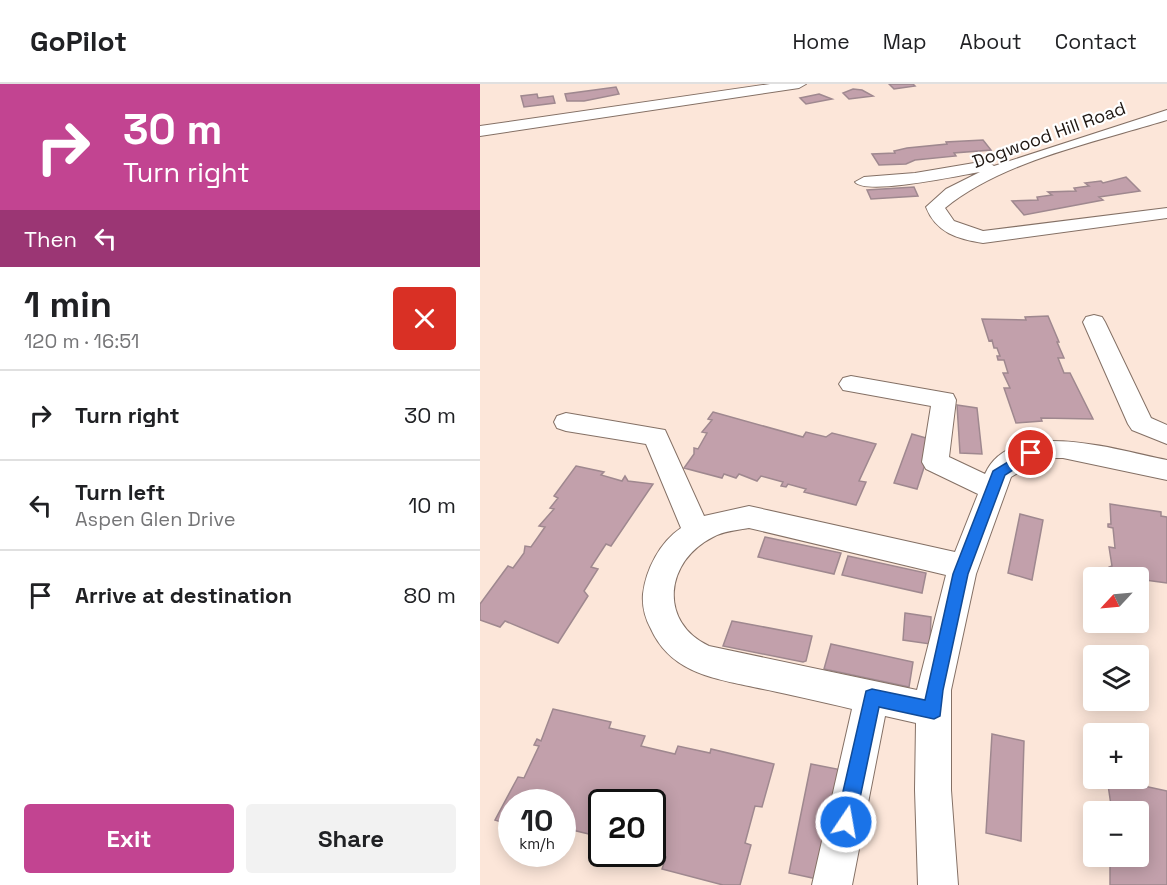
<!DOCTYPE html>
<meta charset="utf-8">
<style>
:root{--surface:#fff;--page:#f2f2f2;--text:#202124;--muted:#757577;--line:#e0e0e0;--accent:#c24491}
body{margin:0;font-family:"Space Grotesk",sans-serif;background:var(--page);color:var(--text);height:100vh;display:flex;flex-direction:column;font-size:22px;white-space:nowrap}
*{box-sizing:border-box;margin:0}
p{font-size:20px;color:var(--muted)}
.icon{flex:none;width:33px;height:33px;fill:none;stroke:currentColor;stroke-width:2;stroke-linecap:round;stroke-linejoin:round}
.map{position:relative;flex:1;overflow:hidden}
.details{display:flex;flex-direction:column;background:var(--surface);width:480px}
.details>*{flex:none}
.hud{background:#c24491;color:#fff;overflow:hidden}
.needle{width:39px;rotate:244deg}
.controls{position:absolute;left:603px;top:483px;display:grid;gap:12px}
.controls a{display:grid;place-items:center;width:66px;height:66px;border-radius:6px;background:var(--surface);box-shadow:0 3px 15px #0003;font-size:30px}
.speed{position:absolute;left:18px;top:705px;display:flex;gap:12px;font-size:30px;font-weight:700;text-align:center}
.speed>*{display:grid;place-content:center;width:78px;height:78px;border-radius:50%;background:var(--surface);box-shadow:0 3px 15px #0003;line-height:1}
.speed small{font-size:15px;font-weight:400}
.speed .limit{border:3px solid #111;border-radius:9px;background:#fff;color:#111}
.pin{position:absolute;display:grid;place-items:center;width:51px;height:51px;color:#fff;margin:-26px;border:3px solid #fff;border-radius:50%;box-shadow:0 2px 6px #0007}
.me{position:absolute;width:66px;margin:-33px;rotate:12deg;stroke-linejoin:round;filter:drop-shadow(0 0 4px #0008)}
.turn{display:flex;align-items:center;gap:21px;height:126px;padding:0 24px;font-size:27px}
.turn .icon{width:78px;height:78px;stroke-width:2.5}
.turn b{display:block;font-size:42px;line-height:51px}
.then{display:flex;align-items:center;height:57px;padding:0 24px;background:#0003;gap:12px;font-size:22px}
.round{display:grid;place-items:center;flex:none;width:63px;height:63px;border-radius:6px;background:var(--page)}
.overview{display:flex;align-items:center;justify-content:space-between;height:102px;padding:0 24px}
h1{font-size:36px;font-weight:800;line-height:45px}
.primary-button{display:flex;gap:12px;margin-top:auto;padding:12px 24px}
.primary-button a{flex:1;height:69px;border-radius:6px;background:var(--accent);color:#fff;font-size:24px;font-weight:800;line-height:69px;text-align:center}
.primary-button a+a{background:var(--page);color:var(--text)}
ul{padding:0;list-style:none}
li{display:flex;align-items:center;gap:18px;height:90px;padding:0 24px;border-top:2px solid var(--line)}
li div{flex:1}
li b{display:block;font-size:22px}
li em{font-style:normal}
header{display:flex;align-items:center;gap:36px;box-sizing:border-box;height:84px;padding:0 30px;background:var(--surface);border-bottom:2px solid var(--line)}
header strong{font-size:28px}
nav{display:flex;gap:33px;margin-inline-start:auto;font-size:21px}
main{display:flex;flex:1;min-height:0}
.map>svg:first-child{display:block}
.building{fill:#c2a0ab;stroke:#9f888f;stroke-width:1.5}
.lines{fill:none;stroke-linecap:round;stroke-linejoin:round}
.minor-casing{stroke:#847065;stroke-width:2}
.minor{fill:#fff;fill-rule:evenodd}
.route{fill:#1a73e8;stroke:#114b97;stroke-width:1.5}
.labels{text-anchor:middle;stroke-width:4.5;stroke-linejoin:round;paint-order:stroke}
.far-street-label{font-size:18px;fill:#1f1712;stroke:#fff}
</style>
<header>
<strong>GoPilot</strong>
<nav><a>Home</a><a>Map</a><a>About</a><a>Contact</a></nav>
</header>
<main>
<section class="details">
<div class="hud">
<div class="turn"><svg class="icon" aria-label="right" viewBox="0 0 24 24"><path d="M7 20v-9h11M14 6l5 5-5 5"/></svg><div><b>30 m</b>Turn right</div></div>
<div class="then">Then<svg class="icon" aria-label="left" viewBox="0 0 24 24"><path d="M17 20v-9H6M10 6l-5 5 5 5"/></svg></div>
</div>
<div class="overview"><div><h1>1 min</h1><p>120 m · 16:51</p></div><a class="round" style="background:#d93025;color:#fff"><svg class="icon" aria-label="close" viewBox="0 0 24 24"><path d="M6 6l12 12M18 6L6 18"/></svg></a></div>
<ul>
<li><svg class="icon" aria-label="right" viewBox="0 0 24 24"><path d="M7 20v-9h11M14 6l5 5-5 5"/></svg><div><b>Turn right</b></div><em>30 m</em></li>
<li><svg class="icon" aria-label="left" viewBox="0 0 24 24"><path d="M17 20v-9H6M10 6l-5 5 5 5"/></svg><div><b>Turn left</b><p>Aspen Glen Drive</p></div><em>10 m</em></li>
<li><svg class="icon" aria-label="arrive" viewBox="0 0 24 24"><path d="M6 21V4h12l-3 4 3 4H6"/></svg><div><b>Arrive at destination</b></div><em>80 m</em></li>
</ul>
<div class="primary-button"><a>Exit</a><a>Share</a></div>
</section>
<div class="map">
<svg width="687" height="801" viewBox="0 0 687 801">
<rect width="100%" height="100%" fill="#fce6d9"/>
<path class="building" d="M409,0H433L435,2L414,5Z
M136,3L139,10L104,17H87L85,10Z
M373,5L382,6L393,12L369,15L363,9Z
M57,10L58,14L73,12L75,19L44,23L41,12Z
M339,10L352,15L326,20L320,14Z
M503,56L511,66L474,69L476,72L435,76L426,80L399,81L392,70L415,69L414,67L427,64L467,60L466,58Z
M646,93L660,107L619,113L623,116L544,131L532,117L558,116L557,113L572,111L568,108L596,107L594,104L609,102L605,99L621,97L623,99Z
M434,103L438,112L391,115L387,106Z
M568,232L579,258H577L584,274H578L584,289H590L613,335L561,334L562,337L536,339L524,304H530L523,289H528L524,276H518L517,272H520L517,264H514L512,256L509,257L502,235L546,236L545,233Z
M477,321L497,324L502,370L480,369Z
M233,328L323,353L326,348L346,353L352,349L396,360L379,397L386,398L376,421L324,408L326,405L308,400L306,403L301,402L303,398L281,392L277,397L259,390L256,394L244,390L242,394L204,384L214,370V364L218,365L227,349L222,348L232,336L228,335Z
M432,350L453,356L437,405L414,399Z
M96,382L124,388L121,391L142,397L145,392L148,397L173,400L131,462L126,460L111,483L118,485L104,507L108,512L78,559L25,537L20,543L0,536V520L28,482L33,484L44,469L45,462L51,463L65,443L59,442L74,425L70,424L78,414L74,412Z
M630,420L681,428V432L687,433V499L629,491V483L632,482L629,463L635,464L633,444L628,443V440H631Z
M540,430L563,436L552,496L528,489Z
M285,453L361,469L354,490L278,473Z
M368,472L446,489L442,509L362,491Z
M425,529L451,533L450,560L423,556Z
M252,537L332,552L326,577L323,578L243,562Z
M351,560L433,578L429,603L344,585Z
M73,625L131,638L129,644L165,652L161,662L195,670L198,662L230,669L231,665L294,680L282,723L275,722L265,759L271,761L260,801H243L182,785L186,773L172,769V718H122V752L118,760L111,757L113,751L92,746L90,751L82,749V718H32V741L15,736L38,693L44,694L59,662L54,661L57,655L61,657Z
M512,650L544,657L541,757L506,749Z
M331,680L362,686L342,796L309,789Z
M627,694L687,707V801H630V781L626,780V772H658V728H632Z"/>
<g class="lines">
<g class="minor-casing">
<path id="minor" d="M290,0H326L319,4L0,52V42Z
M687,26V36C616,58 522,77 465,124L474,137L503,147L687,124V134L503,159C478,155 456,149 446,123L466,105L500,88C481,91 386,112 375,98L384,93L435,89L506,77L514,82Z
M614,231L622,233L625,238L671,334L687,341V360L652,346L648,340L603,238L606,233Z
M371,292L473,310L476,316L469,373L505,390C531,331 640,367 687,376V396L583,374H562L531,393L496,490L471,606V706L478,801H438L435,706L436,639L405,632L372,801H332L372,625C342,618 313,611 283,605C238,595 192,591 171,545C165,534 162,523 163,510C166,485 180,458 201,444L166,360L86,347L77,344L74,338L77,332L86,329L185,346L224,432L269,422L475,468L498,410L446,385L442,378L451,322L363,306L359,300L363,294ZM269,444L466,491L437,606L229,562C178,538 185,477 233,453C244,447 257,446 269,444Z"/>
</g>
<use href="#minor" class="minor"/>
</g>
<path class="route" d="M551,364L557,369L555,372L525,391L488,490L463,606L460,632L454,635L399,623L375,738L372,745L366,748L359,745L356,738L386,607L392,605L445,616L473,490L513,387Z"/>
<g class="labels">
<g class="far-street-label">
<text transform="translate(569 51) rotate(-20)" y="6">Dogwood Hill Road</text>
</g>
</g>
</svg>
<div class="controls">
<a><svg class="needle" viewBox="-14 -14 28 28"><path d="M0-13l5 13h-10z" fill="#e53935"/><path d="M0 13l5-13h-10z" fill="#757577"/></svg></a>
<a><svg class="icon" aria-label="layers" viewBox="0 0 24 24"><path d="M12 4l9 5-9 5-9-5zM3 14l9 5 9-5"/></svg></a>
<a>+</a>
<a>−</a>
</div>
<div class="speed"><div>10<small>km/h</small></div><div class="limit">20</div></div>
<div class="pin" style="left:551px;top:369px;background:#d93025"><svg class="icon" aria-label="arrive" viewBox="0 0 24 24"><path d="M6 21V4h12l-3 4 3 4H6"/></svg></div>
<svg class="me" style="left:366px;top:738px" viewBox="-20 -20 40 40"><circle r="17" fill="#1a73e8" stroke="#fff" stroke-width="3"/><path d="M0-11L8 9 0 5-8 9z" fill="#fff"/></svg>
</div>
</main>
